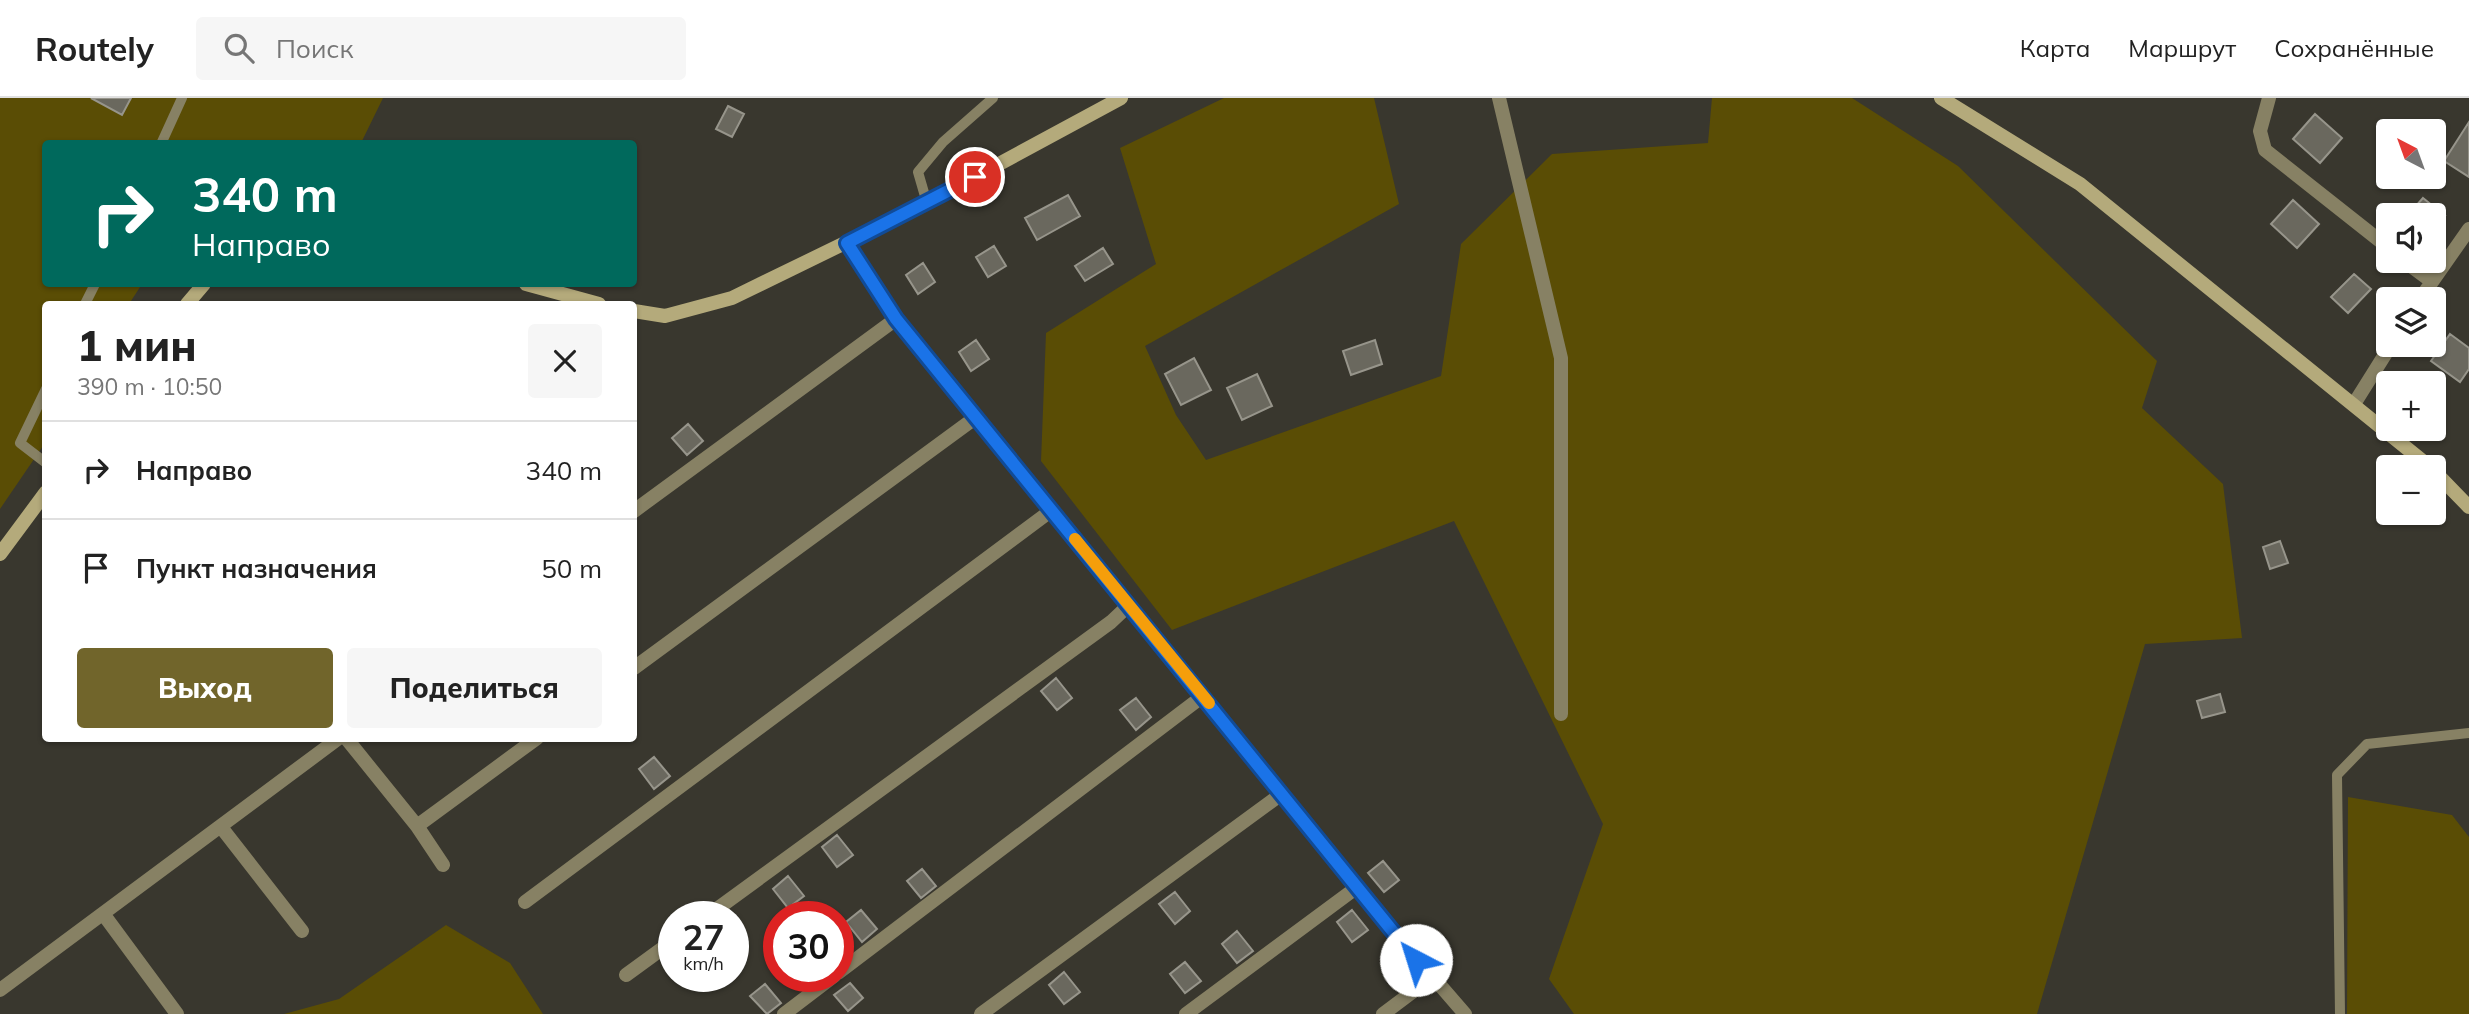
<!DOCTYPE html>
<html lang="ru">
<meta charset="utf-8">
<style>
:root{--surface:#fff;--page:#f6f6f6;--text:#222;--muted:#767676;--line:#e0e0e0;--accent:#71652b}
body{margin:0;font-family:Mulish,sans-serif;background:var(--page);color:var(--text);height:100vh;display:flex;flex-direction:column;font-size:26px;white-space:nowrap}
*{box-sizing:border-box;margin:0}
p{font-size:23px;color:var(--muted)}
.icon{flex:none;width:38px;height:38px;fill:none;stroke:currentColor;stroke-width:2;stroke-linecap:round;stroke-linejoin:round}
.map{position:relative;flex:1;overflow:hidden}
.details{position:absolute;left:42px;top:203px;width:595px;height:441px;display:flex;flex-direction:column;background:var(--surface);border-radius:7px;box-shadow:0 2px 5px #0004}
.details>*{flex:none}
.hud{position:absolute;left:42px;top:42px;width:595px;height:147px;border-radius:7px;box-shadow:0 2px 5px #0004;background:#00695c;color:#fff;overflow:hidden}
.needle{width:46px;rotate:319deg}
.controls{position:absolute;left:2376px;top:21px;display:grid;gap:14px}
.controls a{display:grid;place-items:center;width:70px;height:70px;border-radius:7px;background:var(--surface);box-shadow:0 2px 5px #0004;font-size:35px}
.speed{position:absolute;left:658px;top:803px;display:flex;gap:14px;font-size:35px;font-weight:700;text-align:center}
.speed>*{display:grid;place-content:center;width:91px;height:91px;border-radius:50%;background:var(--surface);box-shadow:0 2px 5px #0004;line-height:1}
.speed small{font-size:18px;font-weight:400}
.speed .limit{border:10px solid #d22;background:#fff;color:#111}
.pin{position:absolute;display:grid;place-items:center;width:60px;height:60px;color:#fff;margin:-30px;border:4px solid #fff;border-radius:50%;box-shadow:0 2px 7px #0007}
.me{position:absolute;width:77px;margin:-38px;rotate:320deg;stroke-linejoin:round;filter:drop-shadow(0 0 5px #0008)}
.turn{display:flex;align-items:center;gap:24px;height:147px;padding:0 35px;font-size:32px}
.turn .icon{width:91px;height:91px;stroke-width:2.5}
.turn b{display:block;font-size:49px;line-height:60px}
.round{display:grid;place-items:center;flex:none;width:74px;height:74px;border-radius:7px;background:var(--page)}
.summary{display:flex;align-items:center;justify-content:space-between;height:119px;padding:0 35px}
h1{font-size:42px;font-weight:800;line-height:52px}
.cta{display:flex;gap:14px;margin-top:auto;padding:14px 35px}
.cta a{flex:1;height:80px;border-radius:7px;background:var(--accent);color:#fff;font-size:28px;font-weight:800;line-height:80px;text-align:center}
.cta a+a{background:var(--page);color:var(--text)}
ul{padding:0;list-style:none}
li{display:flex;align-items:center;gap:21px;height:98px;padding:0 35px;border-top:2px solid var(--line)}
li div{flex:1}
li b{display:block;font-size:26px}
li em{font-style:normal}
header{display:flex;align-items:center;gap:42px;box-sizing:border-box;height:98px;padding:0 35px;background:var(--surface);border-bottom:2px solid var(--line)}
header strong{font-size:33px}
nav{display:flex;gap:38px;margin-inline-start:auto;font-size:24px}
.search{width:490px;height:63px;background:var(--page);display:flex;align-items:center;gap:18px;box-sizing:border-box;padding:0 24px;border-radius:7px;color:var(--muted);font-size:26px}
.map>svg:first-child{display:block}
.green{fill:#5a4d05}
.building{fill:#6a685e;stroke:#97958b;stroke-width:2}
.lines{fill:none;stroke-linecap:round;stroke-linejoin:round}
.service{stroke:#878164;stroke-width:10}
.minor{stroke:#878164;stroke-width:14}
.secondary{stroke:#b4aa7b;stroke-width:14}
.route-casing{stroke:#114b97;stroke-width:18}
.route{stroke:#1a73e8;stroke-width:12}
.slow{stroke:#f59e0b;stroke-width:12}
</style>
<header>
<strong>Routely</strong>
<div class="search"><svg class="icon" aria-label="search" viewBox="0 0 24 24"><circle cx="10" cy="10" r="6"/><path d="M15 15l6 6"/></svg>Поиск</div>
<nav><a>Карта</a><a>Маршрут</a><a>Сохранённые</a></nav>
</header>
<div class="map">
<svg width="2469" height="916" viewBox="0 0 2469 916">
<rect width="100%" height="100%" fill="#39372e"/>
<path class="green" d="M0,0H383L361,45L46,46V186H142L129,206H46L45,345L0,411Z
M1224,0H1374L1399,106L1145,248L1176,317L1206,362L1441,278L1461,146L1552,56L1708,45L1712,0H1852L1958,68L2157,263L2142,310L2223,386L2242,540L2145,546L2037,916H1574L1549,881L1603,726L1454,423L1172,532L1041,363L1046,235L1156,166L1120,50Z
M2348,699L2452,717L2469,739V916H2347Z
M446,827L510,865L543,916H284L339,901Z"/>
<path class="building" d="M91,0H131L122,17Z
M728,8L744,16L732,39L716,31Z
M2315,16L2342,40L2320,65L2293,41Z
M2469,24V79L2444,63Z
M1068,97L1080,118L1037,142L1025,120Z
M2423,100L2444,117H2408Z
M2293,102L2319,126L2297,150L2271,126Z
M994,148L1006,168L988,179L976,159Z
M1103,150L1113,166L1085,183L1075,168Z
M923,165L935,184L918,196L906,177Z
M2354,176L2371,191L2348,215L2331,199Z
M2450,236L2469,250V271L2460,284L2431,263Z
M976,242L989,261L971,273L959,254Z
M1375,242L1382,266L1351,277L1343,253Z
M1194,260L1211,292L1181,307L1165,276Z
M1257,276L1272,308L1242,322L1227,290Z
M688,326L703,343L687,357L672,340Z
M2280,443L2288,465L2270,471L2263,449Z
M1056,580L1072,600L1057,612L1041,593Z
M2220,596L2225,614L2202,620L2197,603Z
M1136,600L1151,619L1136,632L1120,612Z
M654,659L670,678L654,691L639,671Z
M837,737L853,757L837,769L822,749Z
M1383,763L1399,782L1384,794L1368,775Z
M922,771L936,788L921,800L907,783Z
M788,778L804,798L788,810L773,791Z
M1175,794L1190,813L1175,826L1159,806Z
M861,812L877,831L862,844L846,824Z
M1352,812L1368,832L1352,844L1337,824Z
M1237,833L1253,853L1237,865L1222,846Z
M1185,864L1201,883L1185,895L1170,876Z
M1064,874L1080,894L1064,906L1049,887Z
M850,885L863,900L848,913L834,897Z
M765,886L781,905L767,916L750,898Z"/>
<g class="lines">
<path class="service" d="M161,46L182,0
M927,105L918,74L943,44L993,0
M85,206L95,186
M46,291L20,345L46,365
M2340,916L2337,677L2367,646L2469,635"/>
<path class="minor" d="M1499,0L1561,260V616
M2269,0L2260,33L2265,52L2389,150
M847,145L896,221L1356,790L1465,916
M2404,163L2431,183
M2420,201L2469,131
M2354,306L2391,247
M634,413L896,221
M634,570L975,320
M346,640L417,728L443,767
M417,728L537,640
M221,729L302,833
M525,804L1052,412
M104,817L177,916
M706,819L1111,524L1129,507
M838,875L1203,598
M626,877L674,842
M0,892L339,640
M784,916L834,878
M981,916L1280,697
M1186,916L1356,790
M1383,916L1431,880"/>
<path class="secondary" d="M1941,0L2080,86L2430,369
M526,186L599,206
M187,206L204,186
M634,213L665,218L732,200L927,105L1121,0
M2434,373L2469,409
M0,456L46,394"/>
</g>
<g class="lines">
<g class="route-casing">
<path id="route" d="M975,79L847,145L896,221L1416,862"/>
</g>
<use href="#route" class="route"/>
<path class="slow" d="M1075,441L1209,605"/>
</g>
</svg>
<div class="controls">
<a><svg class="needle" viewBox="-14 -14 28 28"><path d="M0-13l5 13h-10z" fill="#e53935"/><path d="M0 13l5-13h-10z" fill="#767676"/></svg></a>
<a><svg class="icon" aria-label="sound" viewBox="0 0 24 24"><path d="M4 9h4l5-4v14l-5-4H4zM17 9q2 3 0 6"/></svg></a>
<a><svg class="icon" aria-label="layers" viewBox="0 0 24 24"><path d="M12 4l9 5-9 5-9-5zM3 14l9 5 9-5"/></svg></a>
<a>+</a>
<a>−</a>
</div>
<div class="speed"><div>27<small>km/h</small></div><div class="limit">30</div></div>
<div class="pin" style="left:975px;top:79px;background:#d93025"><svg class="icon" aria-label="arrive" viewBox="0 0 24 24"><path d="M6 21V4h12l-3 4 3 4H6"/></svg></div>
<svg class="me" style="left:1416px;top:862px" viewBox="-20 -20 40 40"><circle r="19" fill="#fff"/><path d="M0-13L10 11 0 6-10 11z" fill="#1a73e8"/></svg>
<div class="hud">
<div class="turn"><svg class="icon" aria-label="right" viewBox="0 0 24 24"><path d="M7 20v-9h11M14 6l5 5-5 5"/></svg><div><b>340 m</b>Направо</div></div>
</div>
<section class="details">
<div class="summary"><div><h1>1 мин</h1><p>390 m · 10:50</p></div><a class="round"><svg class="icon" aria-label="close" viewBox="0 0 24 24"><path d="M6 6l12 12M18 6L6 18"/></svg></a></div>
<ul>
<li><svg class="icon" aria-label="right" viewBox="0 0 24 24"><path d="M7 20v-9h11M14 6l5 5-5 5"/></svg><div><b>Направо</b></div><em>340 m</em></li>
<li><svg class="icon" aria-label="arrive" viewBox="0 0 24 24"><path d="M6 21V4h12l-3 4 3 4H6"/></svg><div><b>Пункт назначения</b></div><em>50 m</em></li>
</ul>
<div class="cta"><a>Выход</a><a>Поделиться</a></div>
</section>
</div>
